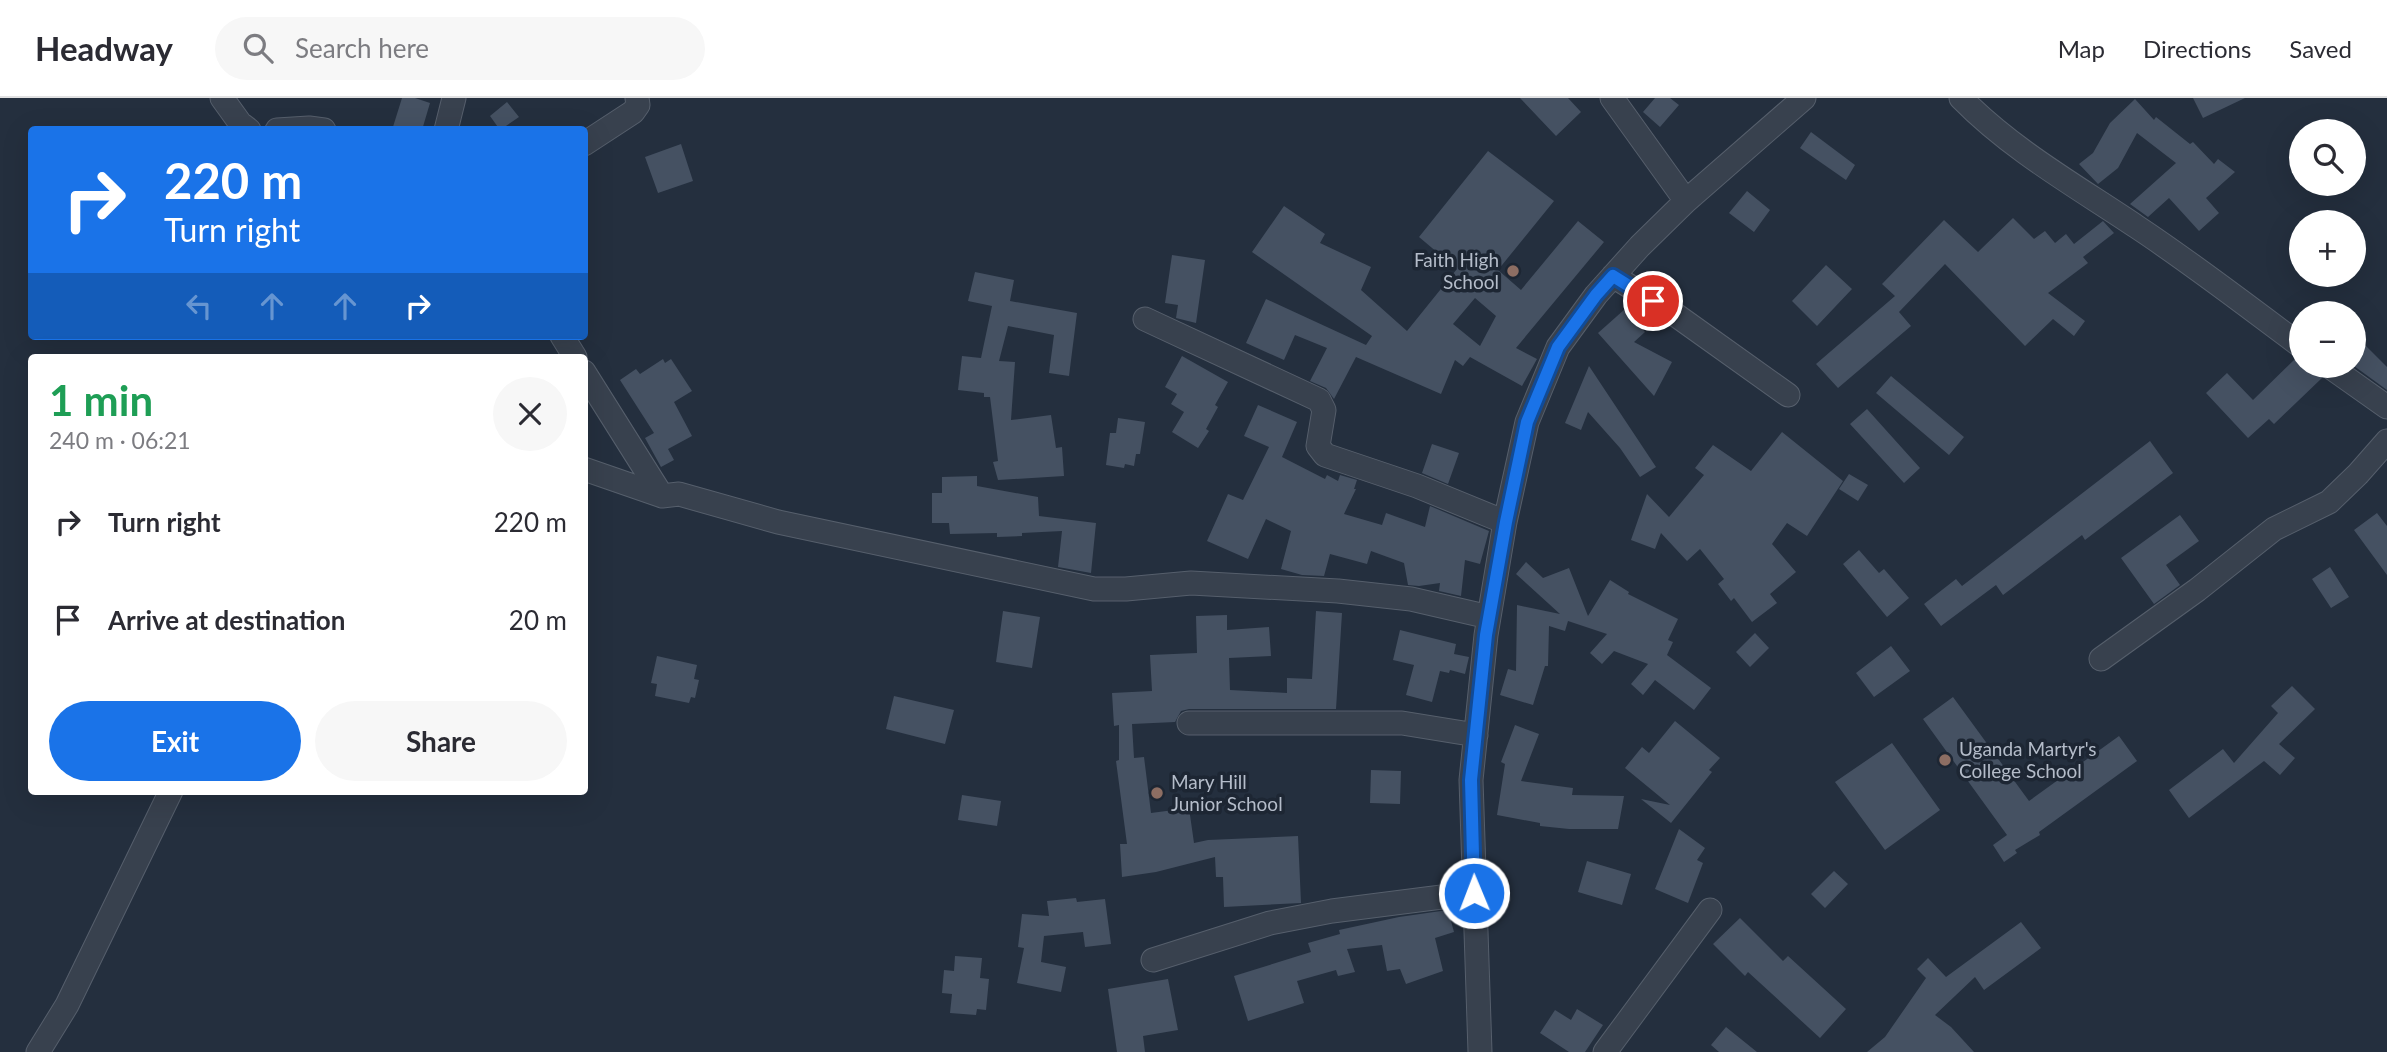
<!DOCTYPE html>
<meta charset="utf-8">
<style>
:root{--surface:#fff;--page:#f7f7f7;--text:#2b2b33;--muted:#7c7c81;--line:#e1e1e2;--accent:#1a73e8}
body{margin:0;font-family:Lato,sans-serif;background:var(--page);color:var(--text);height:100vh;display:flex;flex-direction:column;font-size:26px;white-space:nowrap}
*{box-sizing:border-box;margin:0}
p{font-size:23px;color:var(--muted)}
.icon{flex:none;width:38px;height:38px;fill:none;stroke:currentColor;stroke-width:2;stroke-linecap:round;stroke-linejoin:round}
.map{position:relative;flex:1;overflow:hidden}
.panel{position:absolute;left:28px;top:256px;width:560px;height:441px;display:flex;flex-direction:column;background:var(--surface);border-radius:7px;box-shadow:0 7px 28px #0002}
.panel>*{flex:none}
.banner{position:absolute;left:28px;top:28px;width:560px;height:214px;border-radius:7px;box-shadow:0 7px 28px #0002;background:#1a73e8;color:#fff;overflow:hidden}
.tools{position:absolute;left:2289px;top:21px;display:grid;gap:14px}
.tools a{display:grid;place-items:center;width:77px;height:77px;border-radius:50%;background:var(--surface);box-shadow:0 7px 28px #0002;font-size:35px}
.pin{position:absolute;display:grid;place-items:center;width:60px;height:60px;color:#fff;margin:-30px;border:4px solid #fff;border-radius:50%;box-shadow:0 2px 7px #0007}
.me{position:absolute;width:77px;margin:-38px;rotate:359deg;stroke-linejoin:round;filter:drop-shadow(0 0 5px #0008)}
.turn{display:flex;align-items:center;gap:24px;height:147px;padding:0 21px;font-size:32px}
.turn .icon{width:91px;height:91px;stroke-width:2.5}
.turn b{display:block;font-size:49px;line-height:60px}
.lanes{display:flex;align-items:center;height:66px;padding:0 21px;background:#0003;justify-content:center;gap:35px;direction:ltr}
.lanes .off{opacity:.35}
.round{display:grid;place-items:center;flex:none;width:74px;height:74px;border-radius:37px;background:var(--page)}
.overview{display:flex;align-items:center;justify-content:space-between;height:119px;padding:0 21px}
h1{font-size:42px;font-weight:700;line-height:52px;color:#1e9e55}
.action{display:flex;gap:14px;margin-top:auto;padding:14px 21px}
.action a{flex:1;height:80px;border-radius:42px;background:var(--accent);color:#fff;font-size:28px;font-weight:700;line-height:80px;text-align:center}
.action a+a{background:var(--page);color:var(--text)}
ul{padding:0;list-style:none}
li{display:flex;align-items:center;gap:21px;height:98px;padding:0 21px}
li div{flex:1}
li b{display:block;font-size:26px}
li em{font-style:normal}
header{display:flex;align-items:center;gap:42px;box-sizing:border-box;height:98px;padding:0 35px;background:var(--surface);border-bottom:2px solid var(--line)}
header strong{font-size:33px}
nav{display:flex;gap:38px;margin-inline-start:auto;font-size:24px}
.search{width:490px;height:63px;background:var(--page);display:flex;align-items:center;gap:18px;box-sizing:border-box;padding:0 24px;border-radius:38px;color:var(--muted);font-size:26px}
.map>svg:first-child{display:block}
.building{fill:#455162;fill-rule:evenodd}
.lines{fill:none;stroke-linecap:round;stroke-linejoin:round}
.minor-casing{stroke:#565f6c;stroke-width:25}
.minor{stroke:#38414e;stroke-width:23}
.route-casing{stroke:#114b97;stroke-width:18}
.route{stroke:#1a73e8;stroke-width:12}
.education-dot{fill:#8d6e63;stroke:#1d2633;stroke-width:2.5}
.labels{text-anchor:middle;stroke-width:7;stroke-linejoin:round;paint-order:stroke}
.poi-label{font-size:19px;fill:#b4bcc9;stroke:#1d2633;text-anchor:start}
</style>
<header>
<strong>Headway</strong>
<div class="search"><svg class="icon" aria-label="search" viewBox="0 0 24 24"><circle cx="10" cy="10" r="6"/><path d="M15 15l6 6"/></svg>Search here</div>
<nav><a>Map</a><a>Directions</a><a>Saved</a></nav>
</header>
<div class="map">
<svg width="2387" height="954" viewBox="0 0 2387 954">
<rect width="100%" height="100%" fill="#242f3e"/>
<path class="building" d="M402,0H415L430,5L422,32H392Z
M1520,0H1568L1581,14L1556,38Z
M1655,0H1670L1679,7L1660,29L1643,14Z
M2193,0H2245L2203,20Z
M2135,1L2154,22L2156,19L2190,46L2193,44L2214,66L2218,61L2235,74L2206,100L2219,115L2199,133L2169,100L2148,119L2130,106L2176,65L2137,35L2118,70L2098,86L2079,66L2093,55L2110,25Z
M507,4L519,19L500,32L490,18Z
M1811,34L1855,67L1846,82L1800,50Z
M681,46L693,83L658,95L645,59Z
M1488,53L1554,103L1498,172L1521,192L1578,123L1604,144L1516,250L1537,261L1522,288L1470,259L1463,268L1455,262L1441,296L1356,259L1334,301L1326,290L1310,283L1327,250L1295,237L1284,262L1246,245L1266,201L1366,247L1372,238L1252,154L1284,108L1325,136L1320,145L1371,169L1361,192L1407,233L1457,171L1419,139ZM1475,200L1496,218L1480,248L1453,226Z
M1747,93L1770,112L1754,134L1729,115Z
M2013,120L2034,141L2045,133L2055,145L2066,136L2074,146L2103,123L2114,135L2083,159L2088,165L2048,195L2085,223L2074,238L2053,221L2025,248L1945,166L1899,214L1911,228L1838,290L1816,266L1895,198L1882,186L1944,122L1978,154Z
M1172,157L1205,162L1196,225L1176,220L1178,207L1165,205Z
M1826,167L1852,191L1817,228L1792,203Z
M975,174L1014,182L1010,203L1077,215L1069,278L1049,275L1054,237L1008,228L999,263L1015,264L1011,322L1051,317L1056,350L1062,349L1064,378L998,382L993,364L998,363L990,299H984V295L958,292L962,258L981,260L992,208L968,203Z
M1625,211L1645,234L1634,244L1672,264L1654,298L1598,235Z
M2354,236L2387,269V292L2354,268Z
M1182,258L1228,284L1215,307L1218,309L1206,331L1209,333L1198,350L1172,334L1184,314L1171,306L1177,296L1165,289Z
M663,261L665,265L671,261L692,293L674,304L692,338L668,351L674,362L661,369L645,340L654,335L620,282L636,271L640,276Z
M2295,261L2301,268H2315L2317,274L2322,280L2274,326L2269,321L2248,340L2206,295L2227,275L2253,302Z
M1589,268L1656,369L1640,379L1620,350L1588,314L1581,332L1565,325Z
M1891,278L1964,339L1949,357L1876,295Z
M1258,307L1297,324L1282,359L1325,381L1327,377L1338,383L1340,377L1357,382L1354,391H1356L1344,416L1382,427L1386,415L1425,429L1430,408L1489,433L1480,466L1465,462L1461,498L1439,493L1440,485L1419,488L1408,487L1404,465L1371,453L1367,466L1330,456L1324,478L1302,477L1281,471L1291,433L1266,421L1248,461L1207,443L1228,396L1243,402L1269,349L1244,338Z
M1867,311L1920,370L1904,385L1850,326Z
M1118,320L1145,324L1140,356H1136L1134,368L1125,366L1124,370L1106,367L1110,335H1116Z
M1782,334L1843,383L1807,438L1787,425L1772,446L1796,474L1770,496L1777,505L1752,524L1734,500L1731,503L1718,486L1724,481L1700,451L1687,463L1661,435L1655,451L1631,442L1647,396L1669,419L1704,377L1695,370L1713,347L1751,373Z
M2150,343L2173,375L2085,442L2082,437L2003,497L1996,487L1941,528L1924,506L1956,481L1962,488Z
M1432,346L1459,355L1448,386L1422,375Z
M1849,376L1868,387L1858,403L1839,391Z
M977,378V388L1038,399L1039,418L1096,425L1091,475L1058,469L1062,433L1022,435V438L997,439V435L950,436L949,425H932V395H942V379Z
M2377,415L2387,428V477L2354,432Z
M2180,417L2199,443L2166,467L2180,487L2154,506L2121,460Z
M1859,452L1879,475L1884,471L1909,500L1887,519L1843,466Z
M1526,464L1543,480L1569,470L1588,518L1610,482L1629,494L1628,496L1678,521L1668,542L1673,544L1667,557L1711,590L1694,612L1655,582L1643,597L1631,586L1648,566L1614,553L1602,566L1590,555L1607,536L1568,523L1565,533L1549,528L1548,568H1545L1533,607L1500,597L1508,571L1516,573L1517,507L1560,516L1516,476Z
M2330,469L2349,499L2331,510L2312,481Z
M1003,513L1040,519L1032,570L996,564Z
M1316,513L1342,515L1336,611H1189L1181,613L1175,624L1132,626L1134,660L1144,659L1151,715L1189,710L1194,745L1208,742L1298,738L1301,805L1224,809L1223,779H1216L1215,759L1156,774L1122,779L1120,746H1127L1116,663L1119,662V627L1114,628L1112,595L1152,593L1150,557L1197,555L1196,518L1227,517V532L1269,529L1271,558L1229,560L1230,592L1287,595V580L1312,581Z
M1400,532L1456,546L1454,556L1469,559L1465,576L1450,572L1449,575L1440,573L1432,604L1406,597L1414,567L1393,562Z
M1755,535L1769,550L1750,569L1736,554Z
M1891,548L1910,573L1874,599L1856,575Z
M657,558L697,567L694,581L699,582L695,600L691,599L689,605L655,598L657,586L651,585Z
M2292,588L2315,611L2279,646L2295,660L2280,677L2264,663L2189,720L2169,692L2223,651L2234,665L2278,615L2271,608Z
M894,598L954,612L945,646L886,631Z
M1953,599L2029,703L2119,638L2137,663L2039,734L2040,737L2015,752L2017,755L2004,764L1993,747L2007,737L1923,621Z
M1675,623L1720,660L1709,672L1712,674L1671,725L1641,701L1670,707L1625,670L1642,649L1649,655Z
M1515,627L1539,636L1521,683L1573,690L1572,697L1624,698L1618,731H1569L1540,728V725L1497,717L1505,666L1501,664Z
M1892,645L1940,712L1885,752L1835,684Z
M1371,672L1401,673L1400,706L1370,705Z
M962,697L1001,703L997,728L958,722Z
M1679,731L1705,750L1697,762L1703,765L1688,805L1655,791Z
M1587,763L1631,776L1622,807L1578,794Z
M1834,773L1848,786L1825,810L1811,796Z
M1076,800L1077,804L1105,801L1111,846L1085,849L1083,834L1044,838L1041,864L1066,869L1061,894L1017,885L1024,850L1018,849L1022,816L1049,818L1047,803Z
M1448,812L1454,834L1435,840L1443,873L1406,886L1400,871L1387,873L1382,847L1347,851L1355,874L1338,878L1336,872L1297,883L1304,905L1248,923L1234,878L1311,854L1308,845L1340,836L1339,832L1399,819Z
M1740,820L1783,863L1788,858L1846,911L1820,940L1748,874L1745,878L1713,846Z
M2021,824L2041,850L1984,892L1975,879L1935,917L1951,929L1974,954H1867L1885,939L1926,880L1917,871L1928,860L1946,879Z
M955,858L982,860L980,880L989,881L986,912L977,911L976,917L950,915L952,896L942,895L944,872L954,873Z
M1168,881L1178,932L1143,938L1145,954H1117L1108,891Z
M1577,911L1603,927L1585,954H1569L1540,935L1555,912L1571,922Z
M1726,929L1757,954H1719L1711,947Z"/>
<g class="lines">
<g class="minor-casing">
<path id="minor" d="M222,0L240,25L249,32
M1612,0L1686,103
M1961,0C2012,52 2076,88 2137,129C2193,166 2247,208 2301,248
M277,32L309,30L324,32
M446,32L454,0
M584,46L633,14L638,7L637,0
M1613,178L1673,215L1788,297
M1145,221L1319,302L1324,312L1318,348L1325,357L1417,388L1505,424
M562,238L575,259
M2329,268L2387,309
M584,274L662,398
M584,371L662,398L679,396L778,424L1094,491H1126L1191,485L1338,493L1411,501L1489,519
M2101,561L2197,492L2274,431L2329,404L2358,376L2387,343
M1189,625H1402L1476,637
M1153,862L1270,825L1332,813L1473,795
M38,954L67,907L171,693
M1480,954L1471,682L1486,537L1505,424L1527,324L1558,249L1596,197L1640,148L1686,103L1804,0
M1605,954L1710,812"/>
</g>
<use href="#minor" class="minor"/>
</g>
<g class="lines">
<g class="route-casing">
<path id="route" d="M1474,795L1471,682L1486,537L1506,424L1527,324L1558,249L1596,197L1613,178L1653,203"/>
</g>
<use href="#route" class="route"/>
</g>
<g class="education-dot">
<circle cx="1513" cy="173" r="7"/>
<circle cx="1945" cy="662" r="7"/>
<circle cx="1157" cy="695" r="7"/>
</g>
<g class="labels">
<g class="poi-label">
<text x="1499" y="169" text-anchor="end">Faith High<tspan x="1499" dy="22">School</tspan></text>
<text x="1959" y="658">Uganda Martyr's<tspan x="1959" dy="22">College School</tspan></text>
<text x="1171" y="691">Mary Hill<tspan x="1171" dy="22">Junior School</tspan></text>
</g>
</g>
</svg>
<div class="tools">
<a><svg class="icon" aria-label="search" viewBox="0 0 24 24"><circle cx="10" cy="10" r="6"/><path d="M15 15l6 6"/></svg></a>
<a>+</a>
<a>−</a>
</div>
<div class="pin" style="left:1653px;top:203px;background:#d93025"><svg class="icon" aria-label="arrive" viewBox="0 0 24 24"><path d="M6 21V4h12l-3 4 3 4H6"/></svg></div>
<svg class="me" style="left:1474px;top:795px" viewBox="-20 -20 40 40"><circle r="17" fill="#1a73e8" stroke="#fff" stroke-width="3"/><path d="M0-11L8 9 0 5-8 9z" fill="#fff"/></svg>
<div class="banner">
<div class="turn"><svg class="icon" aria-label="right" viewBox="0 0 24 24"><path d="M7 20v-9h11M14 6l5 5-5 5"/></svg><div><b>220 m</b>Turn right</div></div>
<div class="lanes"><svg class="icon off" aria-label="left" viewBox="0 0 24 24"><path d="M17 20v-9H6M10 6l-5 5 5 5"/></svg><svg class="icon off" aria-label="ahead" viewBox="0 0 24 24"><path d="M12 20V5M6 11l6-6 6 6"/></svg><svg class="icon off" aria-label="ahead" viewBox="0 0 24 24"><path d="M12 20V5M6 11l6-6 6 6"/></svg><svg class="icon" aria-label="right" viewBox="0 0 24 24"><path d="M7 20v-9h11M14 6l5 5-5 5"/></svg></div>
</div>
<section class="panel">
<div class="overview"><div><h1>1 min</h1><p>240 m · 06:21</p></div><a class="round"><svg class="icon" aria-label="close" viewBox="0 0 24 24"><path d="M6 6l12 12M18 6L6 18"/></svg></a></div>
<ul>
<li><svg class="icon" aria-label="right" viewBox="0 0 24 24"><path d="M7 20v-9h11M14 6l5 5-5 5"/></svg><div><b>Turn right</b></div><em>220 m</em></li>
<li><svg class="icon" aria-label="arrive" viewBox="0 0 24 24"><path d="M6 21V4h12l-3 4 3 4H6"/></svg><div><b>Arrive at destination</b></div><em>20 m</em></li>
</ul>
<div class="action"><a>Exit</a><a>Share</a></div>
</section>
</div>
